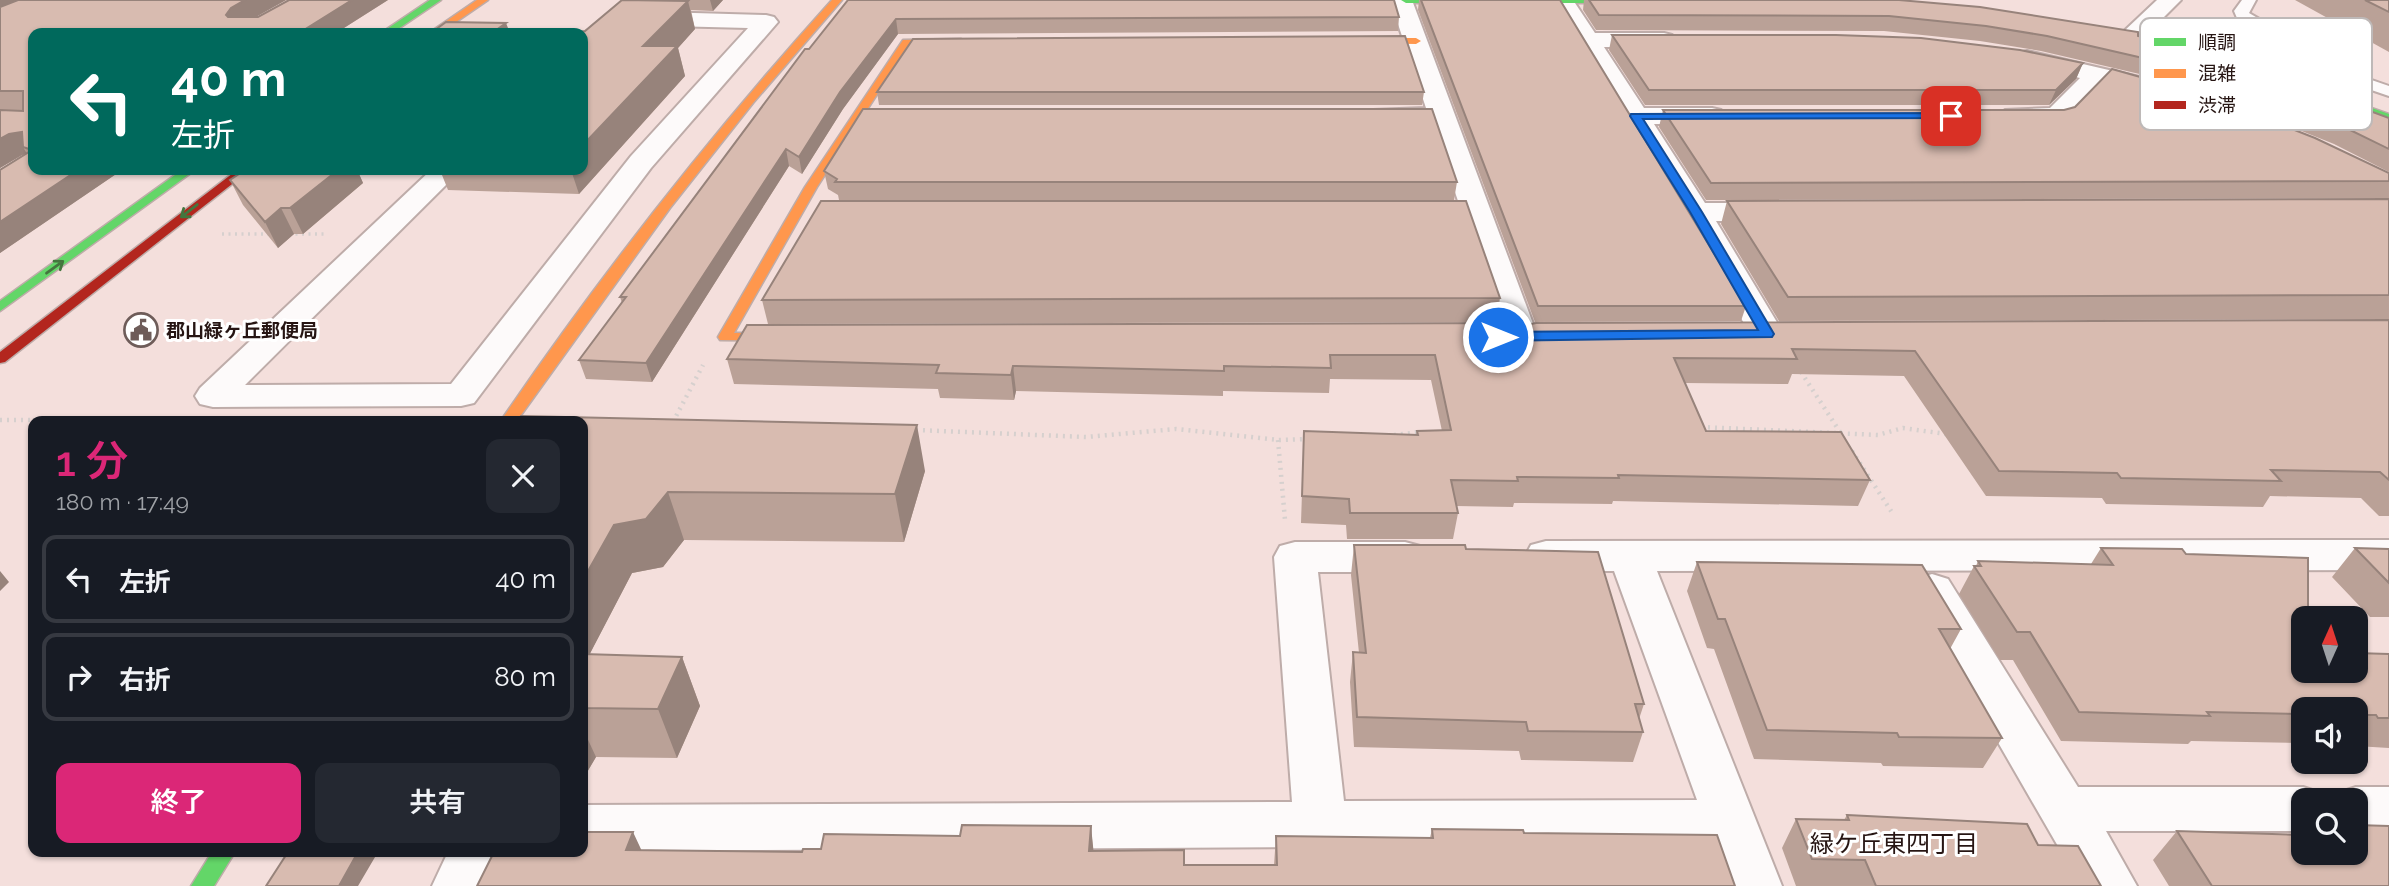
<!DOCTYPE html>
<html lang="ja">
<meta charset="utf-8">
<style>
:root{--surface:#171b24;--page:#242831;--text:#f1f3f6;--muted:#9ea1a6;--line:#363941;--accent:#db2777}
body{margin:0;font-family:Raleway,"Noto Sans JP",sans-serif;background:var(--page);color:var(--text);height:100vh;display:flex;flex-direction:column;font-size:26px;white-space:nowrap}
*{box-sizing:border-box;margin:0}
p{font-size:23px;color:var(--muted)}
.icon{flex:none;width:38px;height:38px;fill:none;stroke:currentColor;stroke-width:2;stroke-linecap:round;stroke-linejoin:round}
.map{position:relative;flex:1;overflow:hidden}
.side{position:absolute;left:28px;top:416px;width:560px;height:441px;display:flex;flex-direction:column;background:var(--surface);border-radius:14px;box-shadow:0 2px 5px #0004}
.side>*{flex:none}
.banner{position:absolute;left:28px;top:28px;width:560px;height:147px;border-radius:14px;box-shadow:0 2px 5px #0004;background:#00695c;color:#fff;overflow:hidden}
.needle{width:46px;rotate:3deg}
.fabs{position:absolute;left:2291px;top:606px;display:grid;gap:14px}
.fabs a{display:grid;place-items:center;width:77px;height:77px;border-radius:14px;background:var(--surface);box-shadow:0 2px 5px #0004;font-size:35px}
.pin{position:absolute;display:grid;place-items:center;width:60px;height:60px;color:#fff;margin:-30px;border-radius:14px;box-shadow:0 4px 10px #0006}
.me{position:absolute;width:77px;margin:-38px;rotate:90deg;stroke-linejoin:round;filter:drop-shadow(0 0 5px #0008)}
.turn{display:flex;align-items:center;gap:24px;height:147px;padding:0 28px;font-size:32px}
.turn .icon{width:91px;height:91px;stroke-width:2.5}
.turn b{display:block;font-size:49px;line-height:60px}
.round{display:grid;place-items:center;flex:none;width:74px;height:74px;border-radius:14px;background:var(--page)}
.headline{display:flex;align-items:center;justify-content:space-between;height:119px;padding:0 28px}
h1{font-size:42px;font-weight:600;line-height:52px;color:var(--accent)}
.action{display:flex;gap:14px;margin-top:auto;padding:14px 28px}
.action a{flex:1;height:80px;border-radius:14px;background:var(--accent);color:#fff;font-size:28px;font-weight:600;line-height:80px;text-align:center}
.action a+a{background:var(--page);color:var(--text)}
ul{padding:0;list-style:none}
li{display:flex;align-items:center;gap:21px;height:88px;margin:0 14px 10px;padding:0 14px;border:4px solid var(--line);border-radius:14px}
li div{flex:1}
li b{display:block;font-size:26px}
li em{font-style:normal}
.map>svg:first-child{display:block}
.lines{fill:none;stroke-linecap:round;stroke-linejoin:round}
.lane-casing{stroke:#beaca9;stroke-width:4}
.street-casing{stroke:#beaca9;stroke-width:4}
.fast-casing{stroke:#beaca9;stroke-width:3}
.slow-casing{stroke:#beaca9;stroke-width:3}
.jam-casing{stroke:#beaca9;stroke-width:3}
.path-far1{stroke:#d6d0ce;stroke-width:3.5;stroke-dasharray:2 4.5;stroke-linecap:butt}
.path{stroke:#d6d0ce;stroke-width:4.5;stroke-dasharray:2 5;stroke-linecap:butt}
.lane{fill:#fdfafa;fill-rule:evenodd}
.street{fill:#fdfafa;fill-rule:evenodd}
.fast{fill:#63d668;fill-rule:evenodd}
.slow{fill:#ff974d;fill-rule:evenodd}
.jam{fill:#b3261e;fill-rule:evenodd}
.wall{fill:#baa197}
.shaded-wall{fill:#97837b}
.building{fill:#d8bbb0;stroke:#97837b;stroke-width:2}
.oneway{stroke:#44763e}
.route{fill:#1a73e8;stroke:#114b97;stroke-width:2}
.labels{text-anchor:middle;stroke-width:6;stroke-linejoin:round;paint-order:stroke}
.poi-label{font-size:19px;font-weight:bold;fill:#261513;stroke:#fff;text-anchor:start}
.near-neighbourhood-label{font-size:24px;fill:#261513;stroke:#fff}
.key{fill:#fff;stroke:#beb9b8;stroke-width:2}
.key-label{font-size:19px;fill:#261513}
</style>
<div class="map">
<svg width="2389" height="886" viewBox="0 0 2389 886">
<rect width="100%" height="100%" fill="#f4dfdc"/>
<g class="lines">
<g class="lane-casing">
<path id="lane" d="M2242,0H2256L2249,13L2354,74L2389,86V96L2342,80L2237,18L2234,11Z"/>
</g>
<g class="street-casing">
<path id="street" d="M1390,0H1412L1538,337L1533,344L1521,347L1509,344L1504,337L1432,124L1373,122L1369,116L1373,110L1426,108Z
M1573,0L1595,33H1664L1672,35L1676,40L1672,45L1664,47H1604L1644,108H1712L1721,110L1725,116L1721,122L1712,124H1654L1705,203H1778L1789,206L1793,212L1789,218L1778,221H1716L1784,334L1779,341L1767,344L1755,341L1750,334L1681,212L1552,1Z
M2157,0H2181L2138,43H2122L2118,38L2122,33Z
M624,11L766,15L774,17L778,22L651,168L474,403L461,406L213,407L200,404L195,396L200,388L431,170H461L245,385L451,384L631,156L748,28L630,25L592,58L583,60V41L616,13Z
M2027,51L2165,83L2169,88L2165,93L2156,96L2103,83L2066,122L2057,124L2005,122L2001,116L2005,110L2050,108L2080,78L2018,63L2015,58L2018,53Z
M2389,540V570L1657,571L1782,886H1728L1713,845L583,851V805L1292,802L1274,557L1280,546L1295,542H1405L1420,546L1426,557L1420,568L1405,572H1318L1344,801L1697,800L1614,571H1546L1531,567L1525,556L1531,545L1546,541Z
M1932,574L1948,579L2078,787H2303L2321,793L2324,800H2303V831H2106L2137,886H2081L1910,590L1916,579Z
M2356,787H2389V831H2356V800H2335L2338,793Z
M448,852H503L487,886H432Z"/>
</g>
<g class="fast-casing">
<path id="fast" d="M430,0H441L392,33H381Z
M1401,0H1644L1639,3H1406Z
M2252,69H2260L2389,114V121L2252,73Z
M182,170H195L0,311V301Z
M212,852H235L214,886H191Z"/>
</g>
<g class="slow-casing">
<path id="slow" d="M477,0H488L440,33H429Z
M832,0H842L753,103L670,208L516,422H500C601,274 712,133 832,0Z
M1354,38H1416L1421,41L1416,44L1351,43V39Z
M903,40L961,39L966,42L961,45H909L817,187L734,333H791L798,337L791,341L720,340L718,337L805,187Z"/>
</g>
<g class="jam-casing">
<path id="jam" d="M237,170H250L5,362L0,363V352Z"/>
</g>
<path class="path-far1" d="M222,234H270
M289,234H326"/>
<path class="path" d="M1801,372L1840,432
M0,420H181
M673,422L703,365
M1701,427L1878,435L1903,428L1946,434
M916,430L1086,437L1176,429L1278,440L1308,439
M1394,435L1420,432
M1278,440L1285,520
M1852,451L1893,514"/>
<use href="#lane" class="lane"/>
<use href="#street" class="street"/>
<use href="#fast" class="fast"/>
<use href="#slow" class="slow"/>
<use href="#jam" class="jam"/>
</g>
<path class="wall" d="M0,0H286L255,17L388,0L336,33H33V170H122L0,253V170L24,154L22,155L0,168Z
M622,0H723L713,11L691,10L695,29L678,48L685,76L579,194L448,190L440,170H583L585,31Z
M848,0L1399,17L1398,31L898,34L843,109L802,174L789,166L652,382L586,379L579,360L622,303L620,297L809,49Z
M1419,0H1560L1746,306L1741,321L1535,322L1418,10Z
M1584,0H1899L2138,36L2389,118V172L2334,144L2220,98L2161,79L2041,51L1980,41L1884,31L1596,30L1583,10Z
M2295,0H2389V52Z
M1612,35L2083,63L2076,79L2049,105H1645L1609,50Z
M877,92H1424L1422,105H879Z
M1663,110L2389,173V198L1706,200L1659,127Z
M245,170H363L359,174L363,183L303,234H294L278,248L243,205L230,180Z
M824,171L1457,182L1454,200H839L838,195L828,189Z
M2389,199V319L1779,321L1721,224L1727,201Z
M1500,298L1496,322L768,324L762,300Z
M2389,320V516H2379L2361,498L2270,496L2263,507L2106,504L2102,498L1986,496L1904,376L1792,374L1788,384L1685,383L1706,431L1870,480L1858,506L1613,501L1612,504L1514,503L1513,507L1456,506L1458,513L1453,539H1347L1346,525L1301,523L1304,431L1416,435L1417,431H1442L1431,380L1330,379L1329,393L1223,391V396L1016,391L1014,400L940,398L938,389L734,384L727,359L1526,325Z
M583,422L925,471L904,542L684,540L663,567L632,573L589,655L682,657L700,706L677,758L596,757L583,779Z
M1354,545L1466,549L1644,704L1639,719L1643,732L1633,762L1521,760L1519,751L1354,747L1350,682L1353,652L1359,653L1351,575Z
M2101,548L2186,554L2303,670L2389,654V748L2356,746V709H2303V743L2191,741L2188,744L2061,741L2013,660H2000L1959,594L1974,566H1976L1978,561L2091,564Z
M2355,548L2389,549V617H2370L2332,577Z
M1697,562L1961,629L1950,649L2002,738L1983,768L1883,766L1881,763L1754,759L1714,649L1707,648L1687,591Z
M1847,815L2038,845L2101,886H1796L1782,848L1796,819L1844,820Z
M1091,826L1093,851L1184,865H1274L1276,836L1430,838L1432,829L1524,833L1735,886L641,850L802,852L960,836Z
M2177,831L2303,835V852L2389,886H2169L2153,860Z"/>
<path class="shaded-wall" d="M0,0H20L0,9Z
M245,0H286L240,26L226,15L231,8Z
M352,0H388L336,33H299Z
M710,0H723L713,11Z
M688,1L695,29L678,48L685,76L579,194L571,170H583V145L643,46Z
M896,19L898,34L843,109L802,174L799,157L840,92Z
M506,23L510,33H492Z
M2083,63L2076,79L2049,105L2056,90Z
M22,132L32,150L23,147L27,154L22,155L0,168V139L9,134Z
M786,149L789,166L652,382L646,363Z
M78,170H122L0,253V222Z
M338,170H363L359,174L363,183L303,234L290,208Z
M281,208L294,234L278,248L265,222Z
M1013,366L1016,391L1014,400L1011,375Z
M917,425L925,471L904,542L895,494Z
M668,492L684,540L663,567L632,573L583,667V580L614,525Z
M0,571L9,582L0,591Z
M682,657L700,706L677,758L658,709Z
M583,729L596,757L583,779Z
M1091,826L1094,856L1089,851Z
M633,832L647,862L626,850Z
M358,852H378L358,886H339Z"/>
<path class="building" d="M18,0H245L231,8L226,15L228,17H258L289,0H352L299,33H33V170H78L0,222V170L32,150L23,147L22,132L9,134L0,139V110L23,111V91H0V7Z
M622,0L688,1L643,46H677L583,145V33H575L585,31Z
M848,0H1394L1399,17L896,19L840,92L799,157L786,149L646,363L579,360L626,297H620L805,49H809Z
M1421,0H1560L1746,306H1538Z
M1589,0H1899L1980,7L2138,32V36L2216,54L2389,118V149L2344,127L2228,82L2169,64L2047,36L1986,26L1889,16L1599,15Z
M2365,0H2389V12Z
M446,22L506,23L492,33H431Z
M1612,35H1836L1921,38L2020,50L2083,63L2056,90H1649Z
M1405,36L1424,92H877L913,39Z
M2112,69L2211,97L2315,138L2389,173V181L1711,183L1663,110H2064L2075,107Z
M863,109H1432L1457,182H835L837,179L824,171Z
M245,170H338L290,208H281L265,222L230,180Z
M2389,199V295L1788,297L1727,201Z
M821,201H1466L1500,298L762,300Z
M2389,320V480L2380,472L2271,470L2281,481L2121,478L2117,473L1999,471L1915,351L1792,349L1797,359L1674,358L1706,431L1841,432L1870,480L1618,475L1619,478L1517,477L1518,481L1451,480L1458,513H1350L1349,499L1302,496L1304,431L1418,435L1417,431L1451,430L1435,355H1330L1331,368L1224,366V371L1013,366L1011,375L936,373L939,365L727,359L747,325L1516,323L1526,325L1536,323Z
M521,416L917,425L895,494L668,492L646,519L614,525L583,580V422H517Z
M1354,545H1465L1466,549L1598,552L1644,704H1635L1643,732L1528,731L1526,722L1357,717L1353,652L1366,653Z
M2101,548L2182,549L2186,554L2308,558V618H2303V670H2356V653L2389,654V718H2378L2376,715H2356V709H2303V714L2207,712L2210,716L2079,712L2030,632H2017L1974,566H1981L1978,561L2113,565Z
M2355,548L2389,549V583Z
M1697,562L1922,565L1961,629H1939L2002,738L1899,737L1897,733L1767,730L1725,619H1718Z
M583,654L682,657L658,709L583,708Z
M1847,815L2027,824L2038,845L2078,846L2101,886H1876L1865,860L1812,859L1796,819L1849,820Z
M962,825L1091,826L1089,851L1184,850V865H1277L1276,836L1433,838L1432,829L1523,830L1524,833L1717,835L1735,886H477L492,856L508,855L509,852H583V832H633L626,850L802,852L803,849H821L824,834L960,836Z
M2356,825L2389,826V886H2212L2177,831L2303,835V852H2356Z
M288,852H358L339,886H266Z"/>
<defs><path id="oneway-shaft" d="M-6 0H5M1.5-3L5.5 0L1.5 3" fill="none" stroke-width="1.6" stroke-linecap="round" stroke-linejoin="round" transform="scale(1.75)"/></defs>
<g class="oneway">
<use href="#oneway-shaft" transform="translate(189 211) rotate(142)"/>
<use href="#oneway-shaft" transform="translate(55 267) rotate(-36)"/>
</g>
<path class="route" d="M1951,113L1957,116L1955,118L1643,119L1702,212L1774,334L1772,337L1498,341L1491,337L1498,332L1758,330L1690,212L1630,116L1631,114Z"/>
<defs>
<g id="civic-ring" transform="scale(1.75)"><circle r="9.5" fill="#fff" stroke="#6e5c59" stroke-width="1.5"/><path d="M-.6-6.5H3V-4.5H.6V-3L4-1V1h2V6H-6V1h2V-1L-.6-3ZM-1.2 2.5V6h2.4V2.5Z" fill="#6e5c59"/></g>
</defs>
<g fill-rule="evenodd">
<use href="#civic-ring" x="141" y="330"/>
</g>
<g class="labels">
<g class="poi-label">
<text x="166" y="337">郡山緑ヶ丘郵便局</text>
</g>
<g class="near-neighbourhood-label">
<text x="1894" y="852">緑ケ丘東四丁目</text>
</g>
</g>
<rect x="2140" y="18" width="232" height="112" rx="10" class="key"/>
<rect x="2154" y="38" width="32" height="8" fill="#63d668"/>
<rect x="2154" y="69" width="32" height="9" fill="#ff974d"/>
<rect x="2154" y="101" width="32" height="8" fill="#b3261e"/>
<g class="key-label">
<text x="2198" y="49">順調</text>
<text x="2198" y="80">混雑</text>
<text x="2198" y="112">渋滞</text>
</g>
</svg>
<div class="fabs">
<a><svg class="needle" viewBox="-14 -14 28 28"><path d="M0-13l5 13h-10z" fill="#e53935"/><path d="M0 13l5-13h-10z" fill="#9ea1a6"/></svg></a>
<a><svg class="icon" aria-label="sound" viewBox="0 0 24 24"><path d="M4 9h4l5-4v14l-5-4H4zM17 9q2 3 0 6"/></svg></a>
<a><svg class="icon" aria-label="search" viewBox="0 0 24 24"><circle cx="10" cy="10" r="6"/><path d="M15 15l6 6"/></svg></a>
</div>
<div class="pin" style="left:1951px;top:116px;background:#d93025"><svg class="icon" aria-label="arrive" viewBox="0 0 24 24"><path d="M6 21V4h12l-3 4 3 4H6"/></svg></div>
<svg class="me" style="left:1498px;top:337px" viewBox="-20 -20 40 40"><circle r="17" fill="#1a73e8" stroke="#fff" stroke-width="3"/><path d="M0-11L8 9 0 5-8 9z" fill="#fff"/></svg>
<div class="banner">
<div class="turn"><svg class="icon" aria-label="left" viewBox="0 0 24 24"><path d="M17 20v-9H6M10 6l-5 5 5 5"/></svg><div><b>40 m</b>左折</div></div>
</div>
<section class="side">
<div class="headline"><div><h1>1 分</h1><p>180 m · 17:49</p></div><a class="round"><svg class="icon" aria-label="close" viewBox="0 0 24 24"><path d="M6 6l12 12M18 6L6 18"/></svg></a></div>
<ul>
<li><svg class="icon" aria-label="left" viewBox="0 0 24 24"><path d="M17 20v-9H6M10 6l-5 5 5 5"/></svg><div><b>左折</b></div><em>40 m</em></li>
<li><svg class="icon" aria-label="right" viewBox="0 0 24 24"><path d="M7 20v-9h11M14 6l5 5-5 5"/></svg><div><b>右折</b></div><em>80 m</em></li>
</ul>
<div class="action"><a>終了</a><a>共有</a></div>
</section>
</div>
